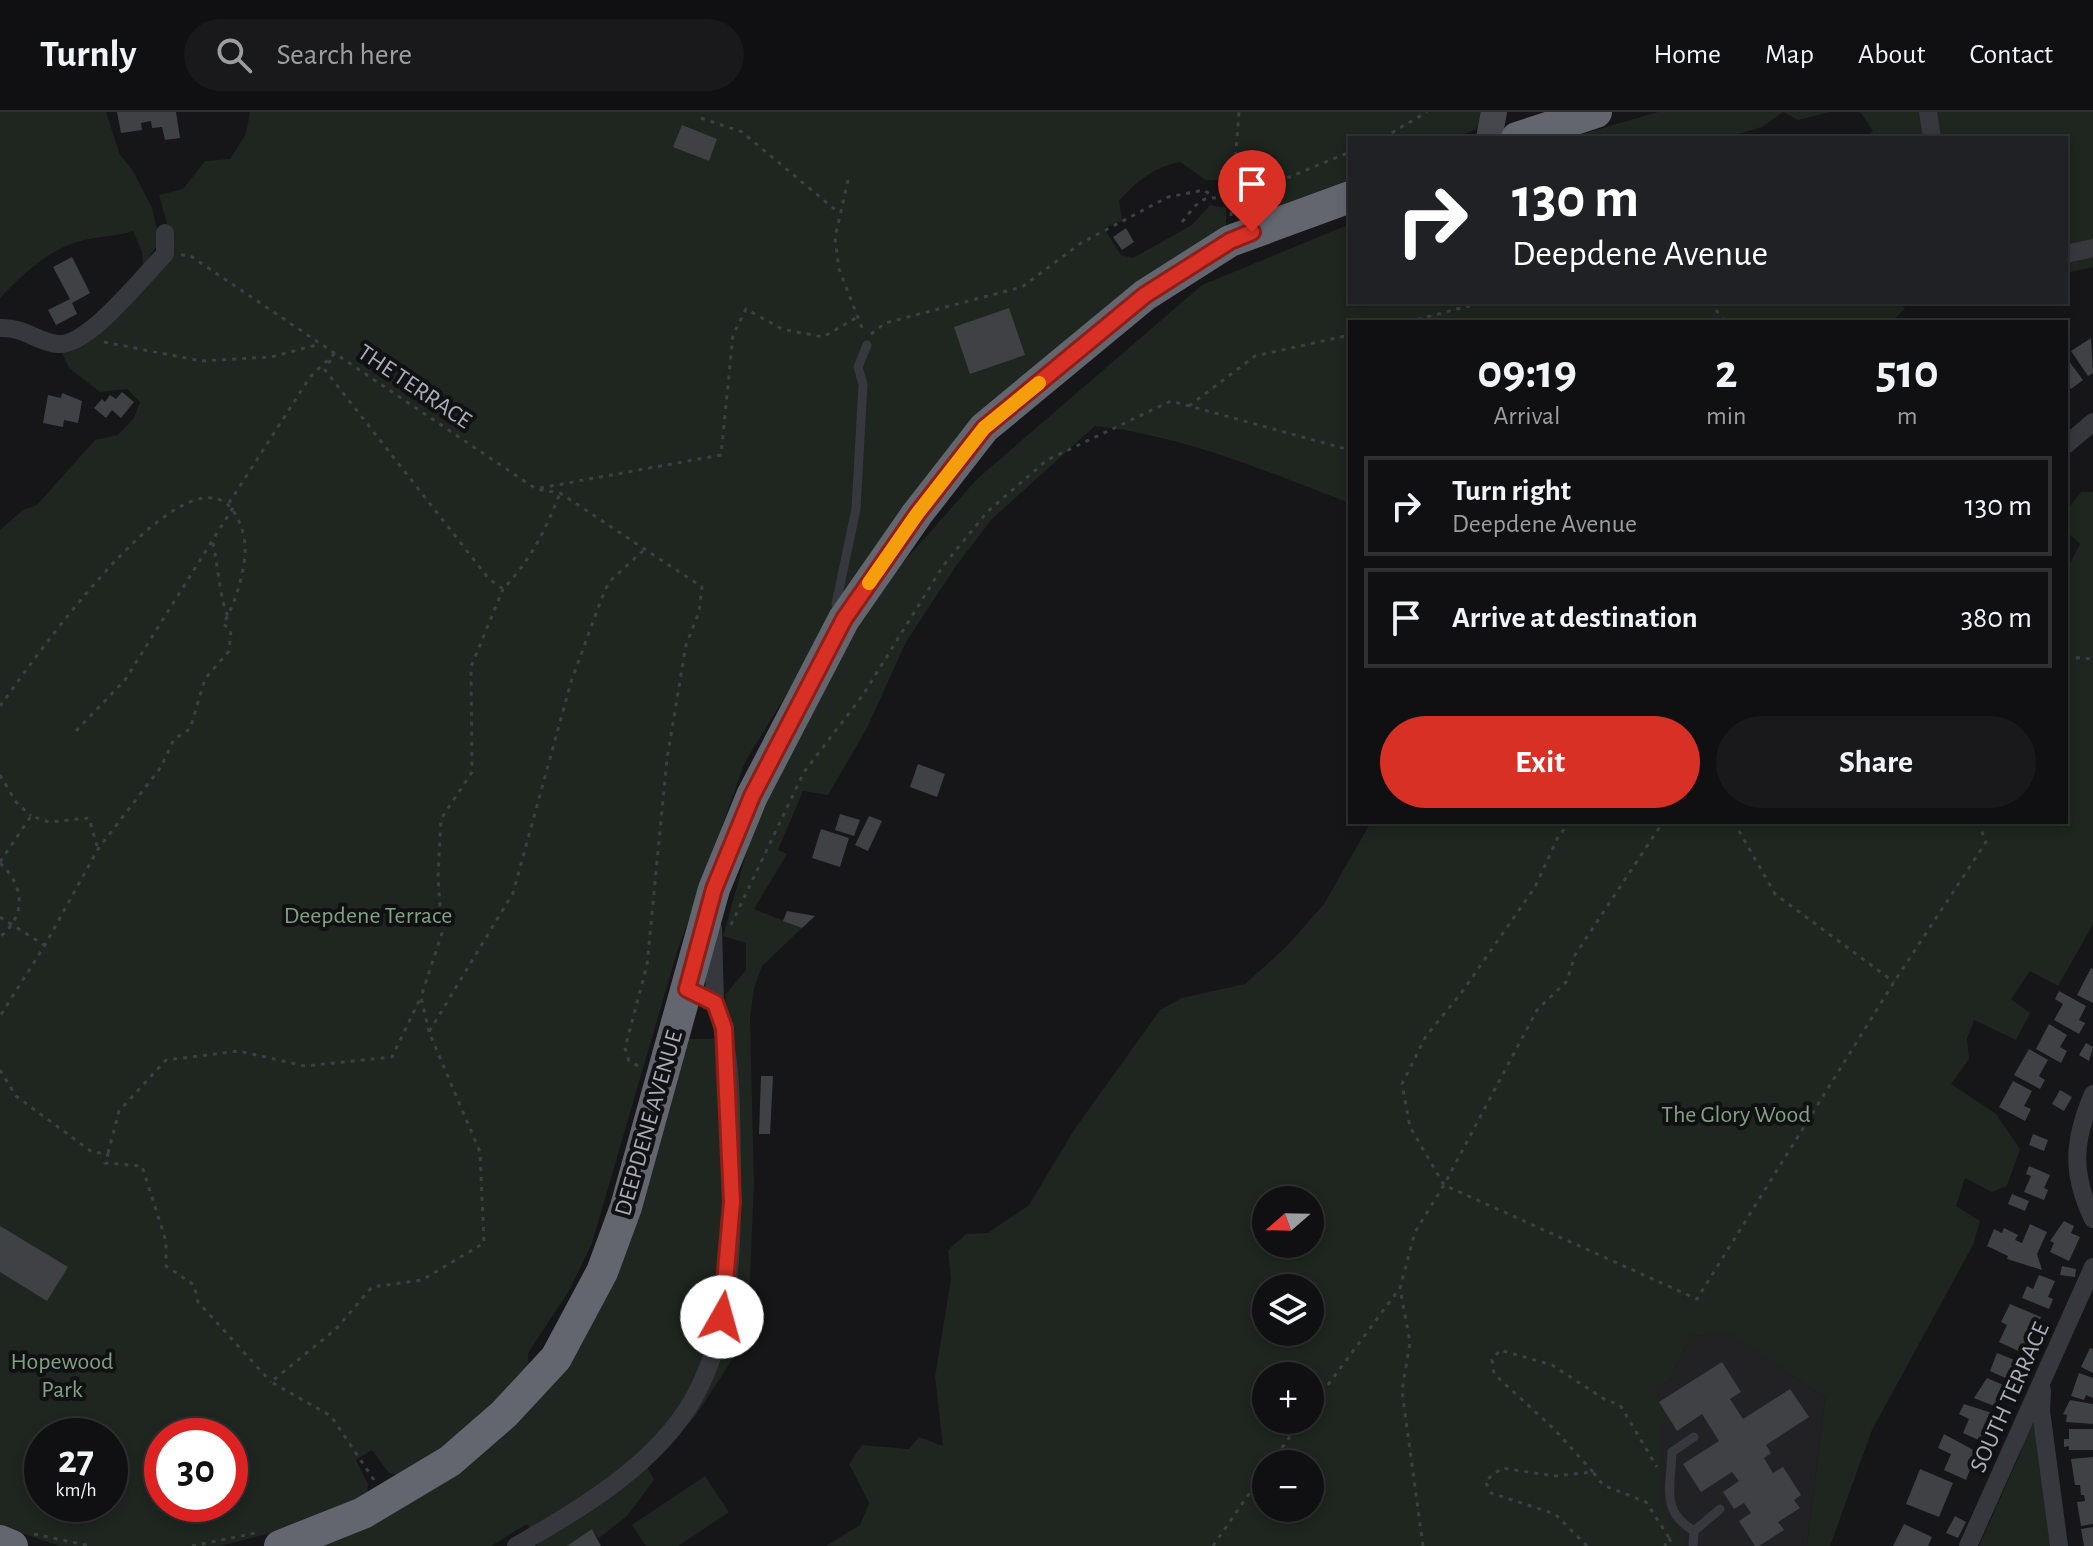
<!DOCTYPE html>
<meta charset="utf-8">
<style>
:root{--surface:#101012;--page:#19191b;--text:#f1f3f6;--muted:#9c9d9f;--line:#303032;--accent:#d93025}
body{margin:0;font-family:"Alegreya Sans",sans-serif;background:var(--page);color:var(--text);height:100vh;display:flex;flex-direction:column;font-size:30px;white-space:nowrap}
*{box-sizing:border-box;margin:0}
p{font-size:26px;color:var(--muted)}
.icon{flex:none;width:44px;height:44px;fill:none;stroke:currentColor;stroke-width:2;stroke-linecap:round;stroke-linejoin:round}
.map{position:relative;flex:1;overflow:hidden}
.sheet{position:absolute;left:1348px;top:208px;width:720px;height:504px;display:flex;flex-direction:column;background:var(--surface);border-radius:0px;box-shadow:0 4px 12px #0003,0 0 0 2px var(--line)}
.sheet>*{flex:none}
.top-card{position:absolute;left:1348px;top:24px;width:720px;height:168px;border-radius:0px;box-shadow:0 4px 12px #0003,0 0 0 2px var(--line);background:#202124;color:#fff;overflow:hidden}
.needle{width:52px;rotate:250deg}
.fabs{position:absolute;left:1252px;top:1074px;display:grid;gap:16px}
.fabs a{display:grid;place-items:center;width:72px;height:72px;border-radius:50%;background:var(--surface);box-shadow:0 4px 12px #0003,0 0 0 2px var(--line);font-size:40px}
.speed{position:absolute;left:24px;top:1306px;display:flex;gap:16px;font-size:40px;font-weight:700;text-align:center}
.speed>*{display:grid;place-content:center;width:104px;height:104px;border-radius:50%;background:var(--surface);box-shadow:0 4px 12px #0003,0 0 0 2px var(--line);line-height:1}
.speed small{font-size:20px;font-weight:400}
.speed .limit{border:12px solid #d22;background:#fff;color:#111}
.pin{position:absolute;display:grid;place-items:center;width:68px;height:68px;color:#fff;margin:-82px -34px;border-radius:50% 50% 50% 0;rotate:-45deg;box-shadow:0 0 8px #0007}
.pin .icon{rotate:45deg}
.me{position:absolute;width:88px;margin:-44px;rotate:7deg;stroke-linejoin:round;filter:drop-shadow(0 0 6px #0008)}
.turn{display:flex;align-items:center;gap:28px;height:168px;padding:0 32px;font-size:36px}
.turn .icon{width:104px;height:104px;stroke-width:2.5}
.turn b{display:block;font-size:56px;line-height:68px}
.eta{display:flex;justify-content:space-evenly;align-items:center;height:136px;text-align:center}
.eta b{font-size:48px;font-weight:700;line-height:56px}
.action{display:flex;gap:16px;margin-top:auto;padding:16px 32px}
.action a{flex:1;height:92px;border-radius:48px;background:var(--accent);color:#fff;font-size:32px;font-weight:700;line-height:92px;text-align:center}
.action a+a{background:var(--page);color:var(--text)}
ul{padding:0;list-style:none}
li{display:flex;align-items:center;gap:24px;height:100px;margin:0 16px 12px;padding:0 16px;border:4px solid var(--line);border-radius:0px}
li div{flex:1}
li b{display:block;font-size:30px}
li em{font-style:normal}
header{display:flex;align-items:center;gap:48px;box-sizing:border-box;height:112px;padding:0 40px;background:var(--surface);border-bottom:2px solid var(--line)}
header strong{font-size:38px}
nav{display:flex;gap:44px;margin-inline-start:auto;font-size:28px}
.search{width:560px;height:72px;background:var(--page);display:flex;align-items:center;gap:20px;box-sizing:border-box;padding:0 28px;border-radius:44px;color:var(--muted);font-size:30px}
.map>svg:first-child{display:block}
.built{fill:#222225}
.green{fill:#1e261f;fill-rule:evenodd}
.building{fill:#404145}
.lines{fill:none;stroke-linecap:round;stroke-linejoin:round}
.path{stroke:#3d3f44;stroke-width:3;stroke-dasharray:4 6;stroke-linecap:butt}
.lane{stroke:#37383d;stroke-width:9}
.street{stroke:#37383d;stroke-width:18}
.secondary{stroke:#45474d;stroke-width:26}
.highway{stroke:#63666e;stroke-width:32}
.route-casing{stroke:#8d1f18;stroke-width:20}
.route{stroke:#d93025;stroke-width:14}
.slow{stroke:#f59e0b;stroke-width:14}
.labels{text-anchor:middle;stroke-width:8;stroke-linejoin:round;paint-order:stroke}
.street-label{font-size:24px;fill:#a8adb8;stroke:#111113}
.park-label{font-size:24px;fill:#7fa381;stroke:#111113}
</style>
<header>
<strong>Turnly</strong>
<div class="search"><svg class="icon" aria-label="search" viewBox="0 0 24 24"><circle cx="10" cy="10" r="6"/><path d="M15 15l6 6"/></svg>Search here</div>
<nav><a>Home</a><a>Map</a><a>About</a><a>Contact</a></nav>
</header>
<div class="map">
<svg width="2093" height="1434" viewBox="0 0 2093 1434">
<rect width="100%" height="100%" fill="#161618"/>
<path class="built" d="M1728,1220L1825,1285L1807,1434H1473L1630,1287L1668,1270L1691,1224Z"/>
<path class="green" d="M0,0H106L120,43L132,57L152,96L160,129L143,154L142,140L133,119C118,124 104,124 89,127C52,134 25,160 0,186Z
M250,0H1487L1475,18L1454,26H1350V69L1241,113L1236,95L1243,86L1224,68H1206L1180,50C1154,55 1137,69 1119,89L1122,109L1104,116L1121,143L1133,146L1192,113L1210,93L1226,96V126L1038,263L839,496L745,650L677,840L592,1131L569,1179L528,1241L529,1257L472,1316L402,1364L389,1361L372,1338L356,1348L368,1372L367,1382L275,1420L220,1434H60L0,1414V418L23,398L37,393L95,328L118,323L134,306L140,290L127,277L100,280L69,256L61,239L166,148L168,115L159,83L183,77L205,49L230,47L246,22ZM42,1324H110V1392H42ZM162,1324H230V1392H162Z
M1658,0H1830L1798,8L1783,0L1762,15L1725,26H1568Z
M1860,0H2093V155L2066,161V26H1864L1873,19Z
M1350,112V190H1899L1905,197L1891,210H1350V391C1266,359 1184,324 1095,314L992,407L956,454L906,530L867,616L828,683L803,679L778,738L787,742L754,797L802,816L762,854L754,877L750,906L754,1073L748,1210L741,1234L696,1303L648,1356L654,1368L627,1404L599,1426L592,1417L570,1434H536L539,1431L527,1412L491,1434H314L554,1262L687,927H711L731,921L725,883L746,858V831L723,824L752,721L796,615L868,490L977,367L1202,173Z
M2081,380H2093V812L2058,874L2030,859L2011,887L2030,901L2016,928L1974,908L1967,927L1969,947L1951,972L1996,1002L2020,1037L2007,1074L1992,1080L1965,1066L1956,1094L1980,1109L1973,1133L1872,1318L1830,1434H1807L1825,1285L1728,1221L1691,1224L1668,1270L1656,1276L1659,1290L1670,1309L1659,1316C1664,1342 1658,1369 1663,1394C1666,1410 1683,1418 1684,1434H826L860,1413L869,1391L849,1352L862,1333L909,1337L919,1325L943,1334L935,1265L951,1167L948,1138L966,1122L988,1121L1029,1093L1074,1018L1160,898L1182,886L1245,872L1286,835L1324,792L1371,710H2066V459L2080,432L2066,419V399ZM1266,1088H1310V1132H1266ZM1266,1176H1310V1220H1266ZM1266,1264H1310V1308H1266ZM1266,1352H1310V1396H1266Z
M2029,1310H2034L2050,1434H1979L2021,1340Z
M705,1364L729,1400L678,1434H646L632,1413Z"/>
<path class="building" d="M117,0H176L180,26L165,28L162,15L152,16L151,9L141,11L142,18L121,21Z
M682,13L717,27L709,49L673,35Z
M1126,116L1134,130L1122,138L1113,125Z
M72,145L90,181L72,191L77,202L56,213L48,198L70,187L53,155Z
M1009,196L1025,243L970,262L954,215Z
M2091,226L2093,261L2088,264L2071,239Z
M2066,245L2083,268L2071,277L2066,269Z
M122,280L134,290L121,306L112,298L106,306L94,296L102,287L105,290L110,283L116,287Z
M62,281L82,289L78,311L64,308L63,315L43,311L48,283L61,286Z
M918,652L945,662L937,685L910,675Z
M840,702L860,708L854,724L835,718Z
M869,704L882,709L868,739L855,733Z
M821,717L849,726L840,755L812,746Z
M787,799L815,804L802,816L783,809Z
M2091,856L2093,857V891L2077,883Z
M2059,879L2086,894L2079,908L2085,911L2079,922L2054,908L2063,892L2055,887Z
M2049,912L2067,923L2060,935L2067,939L2061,951L2036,937Z
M2086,931L2093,935L2089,949L2079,943Z
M2029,937L2048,948L2039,964L2045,968L2040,977L2014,963Z
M761,964H773L770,1022H759Z
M2013,969L2032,979L2024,994L2031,997L2025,1009L1999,995Z
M2060,978L2072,985L2064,999L2052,992Z
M2033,1022L2048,1028L2044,1039L2029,1033Z
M2029,1054L2050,1063L2044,1076L2048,1078L2044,1088L2024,1080L2031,1064L2026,1062Z
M2012,1082L2029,1089L2025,1099L2008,1092Z
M2064,1109L2074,1114L2071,1121L2080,1125L2069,1149L2050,1140L2054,1131L2050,1129Z
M2030,1112L2047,1120L2037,1142L2042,1158L2007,1147L2008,1144L1987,1134L1994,1117L2002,1121L2004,1116L2018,1123L2015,1128L2022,1131Z
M0,1114L68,1155L47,1189L0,1160Z
M2062,1154L2076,1157L2075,1165L2060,1163Z
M2039,1163L2055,1169L2048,1185L2053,1187L2049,1197L2022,1186L2027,1174L2033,1177Z
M2010,1192L2041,1205L2025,1242L1999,1230L2007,1213L2001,1210Z
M2090,1236L2093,1237V1261L2081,1255Z
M1997,1241L2022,1251L2014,1270L1990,1259Z
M1722,1250L1741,1280L1730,1287L1743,1307L1790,1277L1809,1305L1766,1333L1771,1341L1764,1346L1773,1361L1783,1355L1801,1383L1794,1388L1800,1396L1778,1410L1784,1418L1759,1434H1755L1739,1409L1751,1401L1744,1391L1734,1397L1723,1380L1739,1369L1732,1360L1701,1380L1683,1352L1719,1329L1702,1302L1677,1319L1659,1290Z
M2079,1261L2093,1266V1286L2086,1283L2084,1288L2071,1284Z
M1987,1266L2008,1275L1999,1296L1974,1286Z
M2070,1288L2093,1292V1312L2066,1310L2067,1303L2063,1302Z
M1964,1292L1995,1302L1983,1330L1963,1321L1969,1307L1959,1302Z
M2069,1317H2093V1338H2069V1334L2064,1335V1327H2069Z
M1944,1322L1977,1340L1966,1368L1944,1358L1951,1342L1938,1336Z
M2093,1345V1412L2081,1414L2077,1390L2085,1389L2084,1383H2081L2080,1373H2075L2071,1347Z
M1920,1357L1953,1371L1939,1405L1906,1392Z
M1955,1404L1966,1410L1958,1426L1946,1421Z
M1904,1412L1932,1425L1928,1434H1893Z
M2093,1415V1434H2084L2081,1417Z
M592,1417L601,1434H567Z"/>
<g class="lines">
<path class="path" d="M701,6L742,20L838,100
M1383,26L1427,0
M848,68L835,126L839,157L864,221
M1231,104L1239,0
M1182,110C1200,88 1202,81 1231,89L1350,40
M181,143H189L536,377L560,381L702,475L699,500L686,533L667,647L647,853L625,936L629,949L640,955
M1710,190L1725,210
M1408,210L1484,190
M871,222L885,211L1022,175L1081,131L1168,85L1204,78L1212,84
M104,230L201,249L271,245L320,232
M1189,294L1255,244L1350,223
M540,376L721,343L733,223L746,197L782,217L823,225L859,204
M229,391L310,265L334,242L325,258L489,467L503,477C531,448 546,417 560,381
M213,431C217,448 221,493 228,504
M2066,545L2093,547
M0,594C27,558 212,286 244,425C249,448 236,492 223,512L231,518L229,539L205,567L190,617L174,627L161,655L98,737L45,833L0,904
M76,619L125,568L234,394
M0,663L16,690L31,704
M1571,710L1559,723L1535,775L1462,880L1426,924L1402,972L1410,1015L1444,1073L1697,1187L1894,870L1986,730L1978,710
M1734,710L1775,782L1894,870
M0,750L31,704L49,710L89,706L98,737
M0,751C24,773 27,803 0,825
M0,805L44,833
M731,813L804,660L863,583L943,454L987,400L1047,348L1171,289L1350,338
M429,920L421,885L442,821L438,765L441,707L472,660L471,555L503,477
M0,958L16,984L92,1040L108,1042L105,1051L142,1054L166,1129V1154L194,1173L198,1190L271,1270
M108,1041L119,999L166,948L239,939L305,954L392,945L421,885
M1310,1297L1400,1176
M1270,1352L1302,1308
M1593,1360L1554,1317L1494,1262L1492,1248L1500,1238L1552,1253L1604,1287L1620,1293L1657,1355
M374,1368L331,1304L271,1270L336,1217L372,1175L422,1168L484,1131L480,1040L429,920L513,781L571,570L601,488L609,470L646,436
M34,1422L90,1434
M1669,1426L1673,1434
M192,1434L260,1420
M1213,1434L1266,1357
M1423,1434L1402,1279L1410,1230L1400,1176L1415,1120L1444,1073L1537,898L1567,869L1575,843L1663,710
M1587,1434L1555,1402L1491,1381L1485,1369L1502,1356L1555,1364L1593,1360L1603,1373L1646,1390L1668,1424L1665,1434"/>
<path class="lane" d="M841,501L836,492L856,397L863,272L858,255L867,233
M1694,1419C1660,1399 1671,1375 1672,1340L1694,1325
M1693,1434L1694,1419L1720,1397"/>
<path class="street" d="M1928,0L1932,26
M2066,142L2093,136
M0,216C26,215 36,230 58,232C88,235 144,163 165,142V121
M2066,333L2093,310
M713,816L715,891
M2093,982C2073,1029 2071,1061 2093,1107
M2042,1278L2041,1299L2059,1434
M516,1434C580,1397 658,1352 695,1284C732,1216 733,1128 732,1053C731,1000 733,942 715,891L687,877
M1968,1434L2093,1155"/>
<path class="secondary" d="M1489,26L1494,0"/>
<path class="highway" d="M1517,26L1596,0
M0,1429L12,1434
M280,1434L363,1401L450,1349L504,1302L556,1246L602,1160L626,1095L714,777L752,684L844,507L917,402L984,316L1145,183L1230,129L1350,85"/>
</g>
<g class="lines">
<g class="route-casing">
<path id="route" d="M722,1205L732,1090L724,916L715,891L687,877L714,777L752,684L844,507L917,402L984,316L1145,183L1230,129L1252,120"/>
</g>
<use href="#route" class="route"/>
<path class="slow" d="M869,471L917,402L984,316L1039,271"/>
</g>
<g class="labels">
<g class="street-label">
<text transform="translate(415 274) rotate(34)" y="8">THE TERRACE</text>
<text transform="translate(648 1011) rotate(-74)" y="8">DEEPDENE AVENUE</text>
<text transform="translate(2009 1285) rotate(-66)" y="8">SOUTH TERRACE</text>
</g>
<g class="park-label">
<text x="368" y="811">Deepdene Terrace</text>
<text x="1736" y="1010">The Glory Wood</text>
<text x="62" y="1257">Hopewood<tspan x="62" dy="28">Park</tspan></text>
</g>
</g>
</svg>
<div class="fabs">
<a><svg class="needle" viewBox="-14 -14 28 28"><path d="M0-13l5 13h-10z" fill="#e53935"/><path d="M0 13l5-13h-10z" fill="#9c9d9f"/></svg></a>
<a><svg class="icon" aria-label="layers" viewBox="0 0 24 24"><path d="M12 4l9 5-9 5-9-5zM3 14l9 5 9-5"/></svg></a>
<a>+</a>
<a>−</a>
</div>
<div class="speed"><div>27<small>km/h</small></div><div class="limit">30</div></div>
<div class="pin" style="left:1252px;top:120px;background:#d93025"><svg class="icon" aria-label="arrive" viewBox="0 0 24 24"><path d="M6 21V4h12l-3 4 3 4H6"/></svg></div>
<svg class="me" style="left:722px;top:1205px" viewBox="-20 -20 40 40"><circle r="19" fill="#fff"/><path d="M0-13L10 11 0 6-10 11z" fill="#d93025"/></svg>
<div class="top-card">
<div class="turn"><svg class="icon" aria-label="right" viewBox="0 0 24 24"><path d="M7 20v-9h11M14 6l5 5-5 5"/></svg><div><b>130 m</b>Deepdene Avenue</div></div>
</div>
<section class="sheet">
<div class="eta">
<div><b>09:19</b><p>Arrival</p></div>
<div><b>2</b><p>min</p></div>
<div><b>510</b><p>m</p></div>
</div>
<ul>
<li><svg class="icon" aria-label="right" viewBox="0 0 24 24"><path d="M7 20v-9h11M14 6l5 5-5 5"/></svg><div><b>Turn right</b><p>Deepdene Avenue</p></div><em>130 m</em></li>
<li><svg class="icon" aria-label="arrive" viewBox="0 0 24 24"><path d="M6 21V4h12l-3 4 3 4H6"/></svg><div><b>Arrive at destination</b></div><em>380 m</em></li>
</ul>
<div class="action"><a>Exit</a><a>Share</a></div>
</section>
</div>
